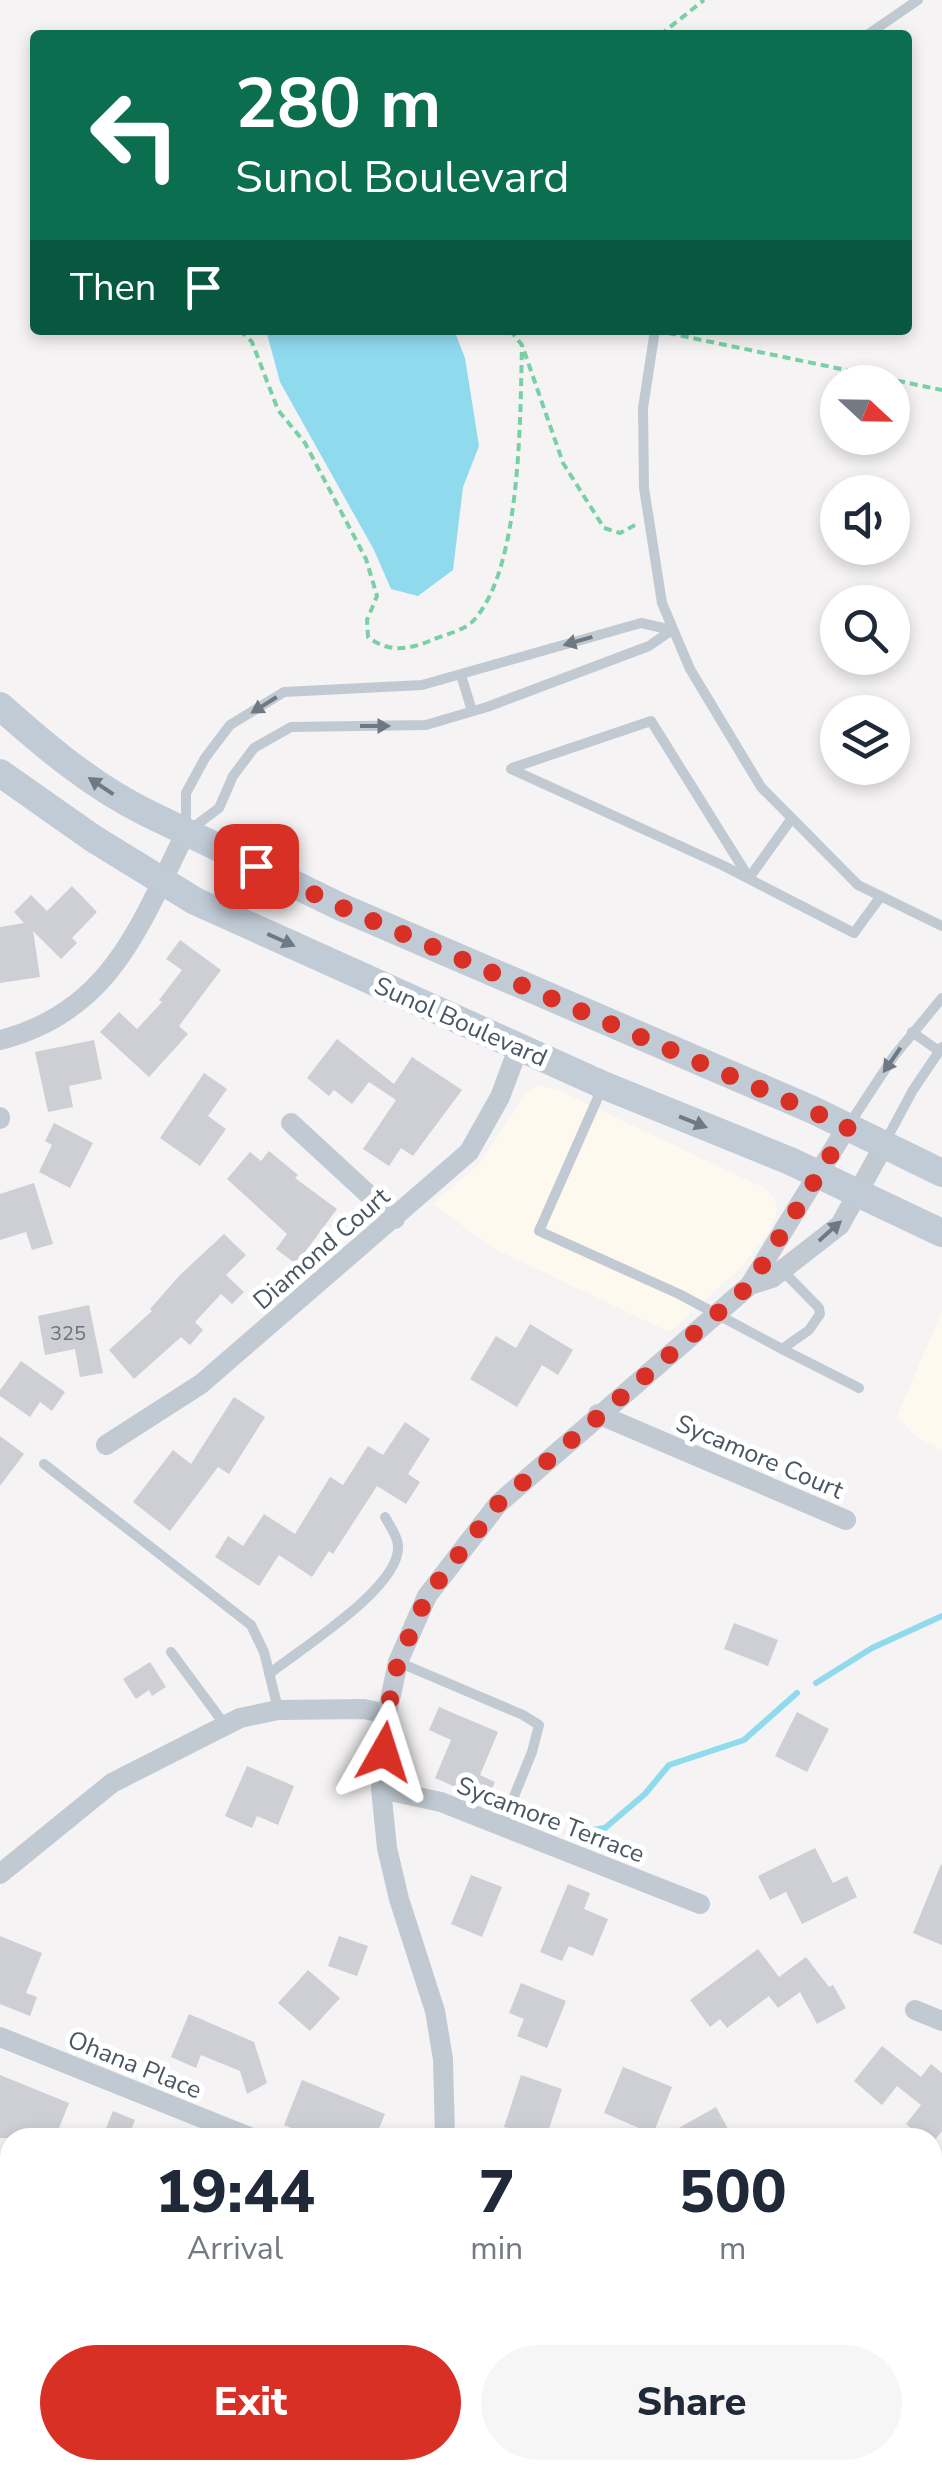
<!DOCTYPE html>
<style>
:root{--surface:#fff;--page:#f6f6f7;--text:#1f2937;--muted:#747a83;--accent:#d93025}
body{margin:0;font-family:"Nunito Sans",sans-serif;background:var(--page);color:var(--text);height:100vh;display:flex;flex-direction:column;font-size:38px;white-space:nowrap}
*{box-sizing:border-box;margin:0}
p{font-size:32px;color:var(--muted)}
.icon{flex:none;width:55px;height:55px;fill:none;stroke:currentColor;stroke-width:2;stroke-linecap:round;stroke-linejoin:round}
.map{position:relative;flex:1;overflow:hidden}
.panel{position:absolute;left:0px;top:2128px;width:942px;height:352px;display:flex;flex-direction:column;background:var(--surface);border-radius:30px 30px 0 0;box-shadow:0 5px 15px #0003}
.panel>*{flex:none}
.hud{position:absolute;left:30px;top:30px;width:882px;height:305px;border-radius:10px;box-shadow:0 5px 15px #0003;background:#0b6e4f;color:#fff;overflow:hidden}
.needle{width:65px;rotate:112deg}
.fabs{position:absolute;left:820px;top:365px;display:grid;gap:20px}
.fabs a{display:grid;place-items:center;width:90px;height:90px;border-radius:50%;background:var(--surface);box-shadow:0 5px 15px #0003;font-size:50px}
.pin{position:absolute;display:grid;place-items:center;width:85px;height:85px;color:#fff;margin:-42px;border-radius:20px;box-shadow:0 5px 15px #0006}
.me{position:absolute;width:110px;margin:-55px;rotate:6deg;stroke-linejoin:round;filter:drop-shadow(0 0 8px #0008)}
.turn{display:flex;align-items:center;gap:35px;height:210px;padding:0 40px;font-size:45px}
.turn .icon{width:130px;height:130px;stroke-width:2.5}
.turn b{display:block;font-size:70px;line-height:85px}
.then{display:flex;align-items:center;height:95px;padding:0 40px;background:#0003;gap:20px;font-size:38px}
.eta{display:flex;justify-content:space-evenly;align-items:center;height:170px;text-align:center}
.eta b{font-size:60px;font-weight:800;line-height:70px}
.cta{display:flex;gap:20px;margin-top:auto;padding:20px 40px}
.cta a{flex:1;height:115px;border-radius:60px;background:var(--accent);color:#fff;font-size:40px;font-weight:800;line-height:115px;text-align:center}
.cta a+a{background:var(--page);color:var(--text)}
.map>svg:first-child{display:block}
.commercial{fill:#fdf9ef}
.water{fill:#90daee}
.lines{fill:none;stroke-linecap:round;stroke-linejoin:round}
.stream{stroke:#90daee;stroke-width:6}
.building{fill:#cdcfd5}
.path{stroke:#7ad0a6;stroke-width:4;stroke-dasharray:8 5;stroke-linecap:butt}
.service{stroke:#c1cad2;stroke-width:10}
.minor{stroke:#c1cad2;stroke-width:20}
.secondary{stroke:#c1cbd6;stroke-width:28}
.oneway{fill:#6e7983}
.oneway2{fill:#6e7984}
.route{stroke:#d93025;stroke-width:18;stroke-dasharray:0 32.4}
.labels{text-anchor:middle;stroke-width:10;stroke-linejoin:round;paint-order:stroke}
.number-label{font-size:20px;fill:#6b747e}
.street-label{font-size:25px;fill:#4a5661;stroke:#fff}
</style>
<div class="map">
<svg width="942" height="2479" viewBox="0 0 942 2479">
<rect width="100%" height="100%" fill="#f5f3f3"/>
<path class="commercial" d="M538,1085L560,1091L764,1188L775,1199L777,1212L770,1230L743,1266L669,1332L495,1249L432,1204L479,1164L528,1091Z
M942,1311V1450L918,1438L897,1416Z"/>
<path class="water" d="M266,330H454L465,358L479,446L463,487L453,570L418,596L391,589L374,550L280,382Z"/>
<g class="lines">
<path class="stream" d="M816,1683L872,1648L942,1616
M568,1834L605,1828L645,1794L669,1765L744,1740L797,1693
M204,2479L216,2470"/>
</g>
<path class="building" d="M72,886L97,912L72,938L77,943L61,959L33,931L40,977L0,983V927L24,923L14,912L31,895L47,911Z
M180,940L221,970L179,1026L188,1034L149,1077L100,1032L119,1012L137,1029L162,1002L159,1000L182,970L166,959Z
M337,1039L394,1084L412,1057L462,1090L413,1156L401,1148L389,1166L363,1149L396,1100L369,1082L352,1104L334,1090L329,1096L307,1078Z
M94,1040L102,1079L69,1086L73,1107L48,1112L35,1052Z
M204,1073L227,1089L208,1116L226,1129L200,1166L160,1138Z
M54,1123L93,1143L70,1188L39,1172L52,1145L45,1141Z
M269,1151L298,1175L295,1178L337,1209L296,1264L276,1249L287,1234L227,1179L250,1152L261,1161Z
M34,1183L53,1244L32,1250L26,1232L0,1240V1194Z
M224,1234L246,1255L226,1275L244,1292L232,1304L221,1294L195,1322L203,1330L190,1345L181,1337L134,1379L109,1350L152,1311L150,1309L180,1275Z
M89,1305L103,1373L80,1377L75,1349L45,1355L38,1316Z
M530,1324L573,1350L558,1375L542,1365L517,1407L470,1379L496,1336L516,1348Z
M21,1361L65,1392L52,1411L40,1402L30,1417L0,1396V1390Z
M234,1397L265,1417L229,1474L218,1467L170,1531L133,1502L173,1450L191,1464Z
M405,1422L430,1439L408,1474L420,1482L406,1504L377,1486L333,1554L329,1551L312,1577L279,1555L259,1586L215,1557L228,1536L243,1546L264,1514L295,1534L330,1477L343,1485L368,1446L383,1455Z
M0,1436L24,1454L0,1486Z
M734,1623L778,1640L768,1666L724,1649Z
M150,1662L166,1687L152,1696L149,1690L136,1699L123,1679Z
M439,1707L498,1732L480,1775L495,1782L487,1801L435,1778L451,1740L429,1730Z
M797,1712L829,1729L807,1772L775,1756Z
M247,1766L294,1786L278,1825L257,1816L252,1828L225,1816Z
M815,1848L833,1883L847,1876L857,1897L802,1924L786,1892L770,1900L758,1876Z
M941,1864L942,1865V1945L913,1933Z
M471,1875L502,1887L482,1937L451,1924Z
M568,1884L590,1893L584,1909L608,1919L593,1956L569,1946L562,1961L540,1952Z
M0,1936L42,1953L26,1993L37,1997L30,2016L0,2004Z
M339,1936L368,1946L357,1976L328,1966Z
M758,1949L779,1977L806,1957L829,1987L833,1985L846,2008L817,2024L800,1992L778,2008L769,1996L727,2028L720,2019L710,2027L690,2000Z
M308,1970L340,1998L310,2031L278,2003Z
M521,1983L566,2001L547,2048L517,2036L524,2019L509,2013Z
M189,2014L254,2042L267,2083L247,2094L240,2071L201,2055L196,2068L171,2057Z
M882,2046L921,2077L931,2064L942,2073V2131L934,2141L932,2138H923L906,2124L921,2105L897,2086L882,2105L854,2081Z
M623,2067L672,2087L653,2134L604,2113Z
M0,2075L69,2103L55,2138H0Z
M521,2075L562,2089L546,2138L504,2127Z
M302,2080L385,2114L375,2138H315L284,2125Z
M716,2107L733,2138H661Z
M113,2111L135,2120L128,2138H102Z"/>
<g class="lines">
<path class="path" d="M660,35L704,0
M240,330L252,342L278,410L305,443L366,559L377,596L367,620L368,637C389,653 408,650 432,640C444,635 465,630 473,621C522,569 520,414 522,345
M510,330L522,345L563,463L604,528L620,533L635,525
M668,333L942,390"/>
<path class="service" d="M867,35L918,0
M655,330L643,408L644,488L662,603L690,669L761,787L858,885L942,926
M461,675L472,711
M512,768L651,721L749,878L792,818
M511,769L722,865L854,933L881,896
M186,826V793L205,758L230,725L284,692L422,685L641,623L672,630
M191,829L219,808L233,776L254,748L291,727L426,725L487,707L649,646L672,630
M912,1032L939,1051
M603,1086L539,1231L679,1294L782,1349L809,1330L820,1314L819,1308L782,1270
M848,1126L894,1056L942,998
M884,1144L913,1090L942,1047
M782,1349L859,1388
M44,1464L251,1625L264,1652L278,1709
M171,1652L225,1725
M398,1662L523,1715L539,1725L532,1752L502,1826
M269,1674C300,1649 402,1587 398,1545C397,1535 390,1526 385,1517"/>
<path class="minor" d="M0,1040C111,1012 140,925 186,832
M0,1117V1119
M291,1123L395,1219
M750,1285L772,1278L840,1225L884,1145
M598,1414L846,1520
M106,1445L201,1384L469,1152L500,1097L519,1046
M381,1789L441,1802L700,1904
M0,1874L112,1783L240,1718L278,1710L364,1709L387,1714
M915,2010L942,2021
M0,2037L252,2138
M445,2138L443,2059L435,2011L399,1899L387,1848L381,1789L387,1714L398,1662L427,1596L498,1504L750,1285L847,1127
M932,2203L942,2191
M0,2388L10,2385
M339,2470L356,2479
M269,2479L278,2470
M817,2479L821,2470"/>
<path class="secondary" d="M0,706C45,746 91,785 145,812L341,907L813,1110L942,1173
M0,773L94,839L195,901L603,1085L790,1161L942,1233"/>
</g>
<defs><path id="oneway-solid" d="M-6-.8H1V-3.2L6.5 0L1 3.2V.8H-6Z" transform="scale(2.5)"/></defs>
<g class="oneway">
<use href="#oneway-solid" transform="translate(578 641) rotate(164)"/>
<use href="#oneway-solid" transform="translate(264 705) rotate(148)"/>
<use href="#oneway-solid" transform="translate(375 726)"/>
<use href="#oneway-solid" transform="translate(892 1060) rotate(125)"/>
<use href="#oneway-solid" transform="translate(830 1231) rotate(-42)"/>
</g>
<g class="oneway2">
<use href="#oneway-solid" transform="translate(101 786) rotate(-146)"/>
<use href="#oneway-solid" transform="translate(281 940) rotate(24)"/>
<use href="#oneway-solid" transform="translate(693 1122) rotate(22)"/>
</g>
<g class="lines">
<path class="route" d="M256,866L341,907L848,1127L750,1285L498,1504L427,1596L398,1662L387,1714L384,1752"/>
</g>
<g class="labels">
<g class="number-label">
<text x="68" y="1340">325</text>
</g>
<g class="street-label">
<text transform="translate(461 1021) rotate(24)" y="9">Sunol Boulevard</text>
<text transform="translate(321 1248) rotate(-41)" y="9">Diamond Court</text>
<text transform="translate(760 1456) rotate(23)" y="9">Sycamore Court</text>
<text transform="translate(551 1819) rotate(21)" y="9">Sycamore Terrace</text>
<text transform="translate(135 2064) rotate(22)" y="9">Ohana Place</text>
</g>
</g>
</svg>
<div class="fabs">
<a><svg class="needle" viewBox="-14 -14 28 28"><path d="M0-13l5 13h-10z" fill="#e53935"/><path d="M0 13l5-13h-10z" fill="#747a83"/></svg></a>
<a><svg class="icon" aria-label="sound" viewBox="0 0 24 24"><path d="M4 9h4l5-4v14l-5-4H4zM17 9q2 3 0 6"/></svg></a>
<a><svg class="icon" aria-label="search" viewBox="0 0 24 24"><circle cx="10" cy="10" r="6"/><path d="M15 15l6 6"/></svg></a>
<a><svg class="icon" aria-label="layers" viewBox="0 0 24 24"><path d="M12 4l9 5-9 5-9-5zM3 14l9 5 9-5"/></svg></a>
</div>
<div class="pin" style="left:256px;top:866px;background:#d93025"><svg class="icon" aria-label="arrive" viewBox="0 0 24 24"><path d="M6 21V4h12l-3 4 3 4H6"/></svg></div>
<svg class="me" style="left:384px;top:1752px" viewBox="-20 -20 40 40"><path d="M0-17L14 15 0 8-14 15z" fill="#d93025" stroke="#fff" stroke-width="4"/></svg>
<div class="hud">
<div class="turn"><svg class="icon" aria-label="left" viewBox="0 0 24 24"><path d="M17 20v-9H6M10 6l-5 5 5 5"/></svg><div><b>280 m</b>Sunol Boulevard</div></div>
<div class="then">Then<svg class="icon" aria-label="arrive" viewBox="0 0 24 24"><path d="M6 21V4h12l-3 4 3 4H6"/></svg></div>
</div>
<section class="panel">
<div class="eta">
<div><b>19:44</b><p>Arrival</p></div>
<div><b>7</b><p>min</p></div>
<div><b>500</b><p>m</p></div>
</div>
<div class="cta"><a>Exit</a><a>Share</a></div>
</section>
</div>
